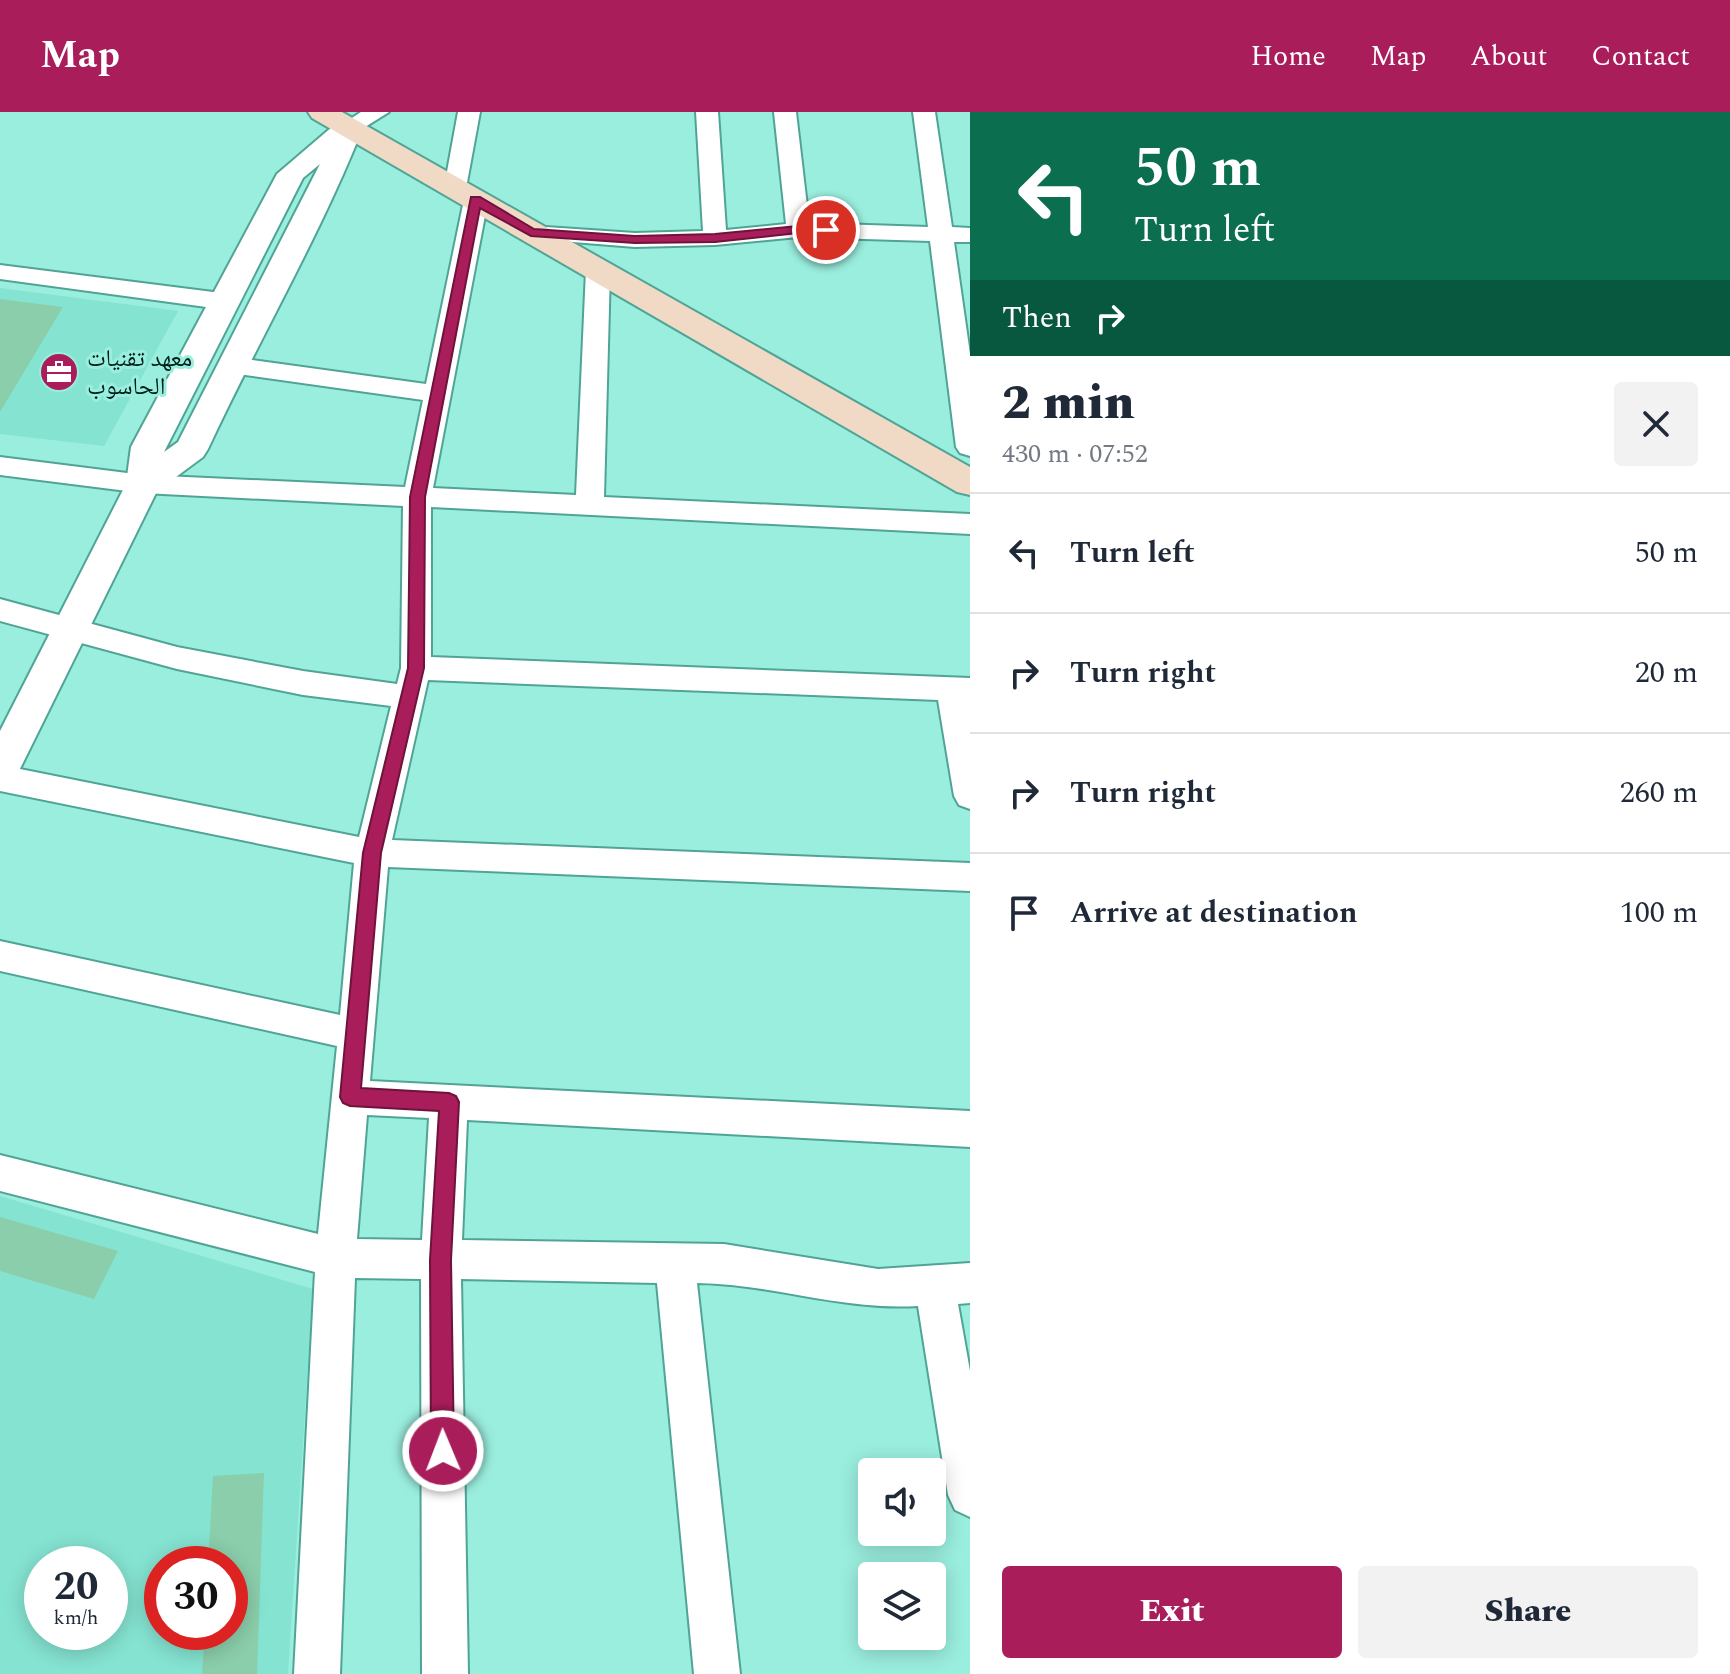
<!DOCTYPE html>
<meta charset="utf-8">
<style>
:root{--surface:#fff;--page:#f2f2f3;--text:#1f2937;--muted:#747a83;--line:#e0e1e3;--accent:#aa1d5b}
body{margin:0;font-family:Spectral,"Noto Naskh Arabic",serif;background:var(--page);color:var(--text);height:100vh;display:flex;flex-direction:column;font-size:30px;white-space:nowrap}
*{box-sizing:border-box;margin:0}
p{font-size:26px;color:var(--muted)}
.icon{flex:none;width:44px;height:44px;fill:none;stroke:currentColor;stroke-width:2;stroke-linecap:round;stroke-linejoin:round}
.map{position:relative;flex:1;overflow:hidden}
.side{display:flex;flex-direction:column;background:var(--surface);width:760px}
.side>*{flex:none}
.hud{background:#0b6e4f;color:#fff;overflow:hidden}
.tools{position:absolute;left:858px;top:1346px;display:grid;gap:16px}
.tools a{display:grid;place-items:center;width:88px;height:88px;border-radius:8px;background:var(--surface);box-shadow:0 4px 20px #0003;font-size:40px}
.speed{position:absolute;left:24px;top:1434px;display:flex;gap:16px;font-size:40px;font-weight:700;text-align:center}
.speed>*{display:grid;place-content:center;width:104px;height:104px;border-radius:50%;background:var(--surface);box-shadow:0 4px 20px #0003;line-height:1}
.speed small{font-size:20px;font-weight:400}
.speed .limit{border:12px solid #d22;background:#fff;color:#111}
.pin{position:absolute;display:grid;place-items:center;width:68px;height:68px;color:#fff;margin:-34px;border:4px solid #fff;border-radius:50%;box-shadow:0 2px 8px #0007}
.me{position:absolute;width:88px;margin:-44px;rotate:359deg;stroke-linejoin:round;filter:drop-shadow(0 0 6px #0008)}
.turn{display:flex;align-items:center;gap:28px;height:168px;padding:0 32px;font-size:36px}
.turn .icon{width:104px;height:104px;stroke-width:2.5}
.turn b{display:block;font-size:56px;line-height:68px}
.then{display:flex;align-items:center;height:76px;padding:0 32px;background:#0003;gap:16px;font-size:30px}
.round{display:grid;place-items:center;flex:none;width:84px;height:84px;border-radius:8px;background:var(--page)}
.overview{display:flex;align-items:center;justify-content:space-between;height:136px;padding:0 32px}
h1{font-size:48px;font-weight:800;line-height:60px}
.cta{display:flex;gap:16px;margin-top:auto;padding:16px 32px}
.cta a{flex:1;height:92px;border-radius:8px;background:var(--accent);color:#fff;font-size:32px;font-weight:800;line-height:92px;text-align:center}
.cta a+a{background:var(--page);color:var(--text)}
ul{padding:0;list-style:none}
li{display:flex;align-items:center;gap:24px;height:120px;padding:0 32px;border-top:2px solid var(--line)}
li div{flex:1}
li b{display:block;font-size:30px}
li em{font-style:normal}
header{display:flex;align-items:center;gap:48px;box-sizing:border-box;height:112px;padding:0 40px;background:var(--accent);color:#fff}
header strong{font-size:38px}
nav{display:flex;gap:44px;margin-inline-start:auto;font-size:28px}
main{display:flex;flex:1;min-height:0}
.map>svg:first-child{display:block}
.built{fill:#85e3d1;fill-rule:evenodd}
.building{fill:#8bceab}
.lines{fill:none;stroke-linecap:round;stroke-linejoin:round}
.minor-casing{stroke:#50a495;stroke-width:4}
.tertiary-casing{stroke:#50a495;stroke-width:4}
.secondary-casing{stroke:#50a495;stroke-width:4}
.minor{fill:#fff;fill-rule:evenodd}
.tertiary{fill:#fff;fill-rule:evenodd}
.secondary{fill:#f0dac5;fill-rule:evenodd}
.route{fill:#aa1d5b;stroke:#6e133b;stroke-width:2}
.labels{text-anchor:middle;stroke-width:6;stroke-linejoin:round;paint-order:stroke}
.far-poi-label{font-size:24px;fill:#00201b;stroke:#9aeede;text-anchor:start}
</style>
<header>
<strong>Map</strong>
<nav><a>Home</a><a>Map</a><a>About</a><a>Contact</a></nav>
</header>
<main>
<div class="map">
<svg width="970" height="1562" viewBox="0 0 970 1562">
<rect width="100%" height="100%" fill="#9aeede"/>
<path class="built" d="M0,176L178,199L104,334L0,322Z
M0,1084L313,1177L288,1562H0ZM42,1452H110V1520H42ZM162,1452H230V1520H162Z"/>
<path class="building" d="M0,187L63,195L0,300Z
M0,1105L118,1139L94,1187L0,1159Z
M264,1361L257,1562H202L205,1520H230V1452H208L213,1364Z"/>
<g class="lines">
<g class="minor-casing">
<path id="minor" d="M361,0H389L357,20H341L338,15Z
M458,0H480L466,76L463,81H447L444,76Z
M696,0H718L726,118L786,112L774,0H796L809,111L928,115L913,0H935L952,115L970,116V130H954L970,242V344L960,341L956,335L930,129L798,125L715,133L635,135L523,126L519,121L523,116L531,114L635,121L703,119Z
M476,81L484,83L488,88L433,376L576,383L586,158L589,153H607L610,158L604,385L970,402V422L431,395V545L970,566V697L959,693L954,684L938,588L428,568L392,728L970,751V779L388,755L370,969L970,999V1035L467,1008L462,1128L724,1132L878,1157L970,1151V1191L958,1192L970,1259V1405L955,1398L948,1383L918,1194C842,1199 773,1172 697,1171L740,1562H694L657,1171L461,1167L468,1562H422L421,1167L355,1166L340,1562H294L315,1160L0,1079V1043L318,1122L337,934L0,859V829L340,903L354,751L0,679V653L359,725L391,594L303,583L177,557L0,509V487L177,535L303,559L397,572L401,556L403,394L143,381L0,363V345L143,363L405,375L423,288L231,261L222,259L218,253L222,247L231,245L426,272L464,88L468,83ZM367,1003L429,1006L422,1128L357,1127Z
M0,153L221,181L230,184L233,189L230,194L221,197L0,167Z"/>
</g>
<g class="tertiary-casing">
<path id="tertiary" d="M349,7L359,9L363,15C320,124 258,229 208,337L203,345L157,379L14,669L0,674V619L126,372L131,335L277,62L339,9ZM320,52L178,330L164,340L303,66Z"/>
</g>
<g class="secondary-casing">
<path id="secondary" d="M308,0H342L970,355V383L957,380L312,6Z"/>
</g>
<use href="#minor" class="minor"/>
<use href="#tertiary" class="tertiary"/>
<use href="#secondary" class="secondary"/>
</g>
<path class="route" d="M471,85H480L534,117L635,124L715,122L798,114L826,115L833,118L826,122L798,121L715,130L635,131L531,124L480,96L425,385L424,556L381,741L361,976L449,981L456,984L459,990L451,1148L454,1339L451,1347L443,1350L435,1347L431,1339L430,1148L439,999L350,994L343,991L340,985L363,741L408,556L410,385Z"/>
<defs>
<g id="office-disc" transform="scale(2)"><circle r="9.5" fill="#aa1d5b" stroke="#9aeede"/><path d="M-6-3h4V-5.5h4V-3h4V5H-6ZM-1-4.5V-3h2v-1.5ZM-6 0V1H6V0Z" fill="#fff"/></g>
</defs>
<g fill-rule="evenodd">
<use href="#office-disc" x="59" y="260"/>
</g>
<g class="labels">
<g class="far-poi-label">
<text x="87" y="254">معهد تقنيات<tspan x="87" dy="28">الحاسوب</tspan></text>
</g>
</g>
</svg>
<div class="tools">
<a><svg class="icon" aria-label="sound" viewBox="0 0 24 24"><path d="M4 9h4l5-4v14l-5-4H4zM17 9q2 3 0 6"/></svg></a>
<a><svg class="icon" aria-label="layers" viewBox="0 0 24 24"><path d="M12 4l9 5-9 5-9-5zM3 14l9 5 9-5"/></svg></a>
</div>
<div class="speed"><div>20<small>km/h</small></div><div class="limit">30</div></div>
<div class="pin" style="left:826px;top:118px;background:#d93025"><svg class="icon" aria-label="arrive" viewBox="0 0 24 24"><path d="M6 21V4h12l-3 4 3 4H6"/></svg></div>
<svg class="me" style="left:443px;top:1339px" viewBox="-20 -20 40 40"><circle r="17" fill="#aa1d5b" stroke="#fff" stroke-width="3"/><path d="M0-11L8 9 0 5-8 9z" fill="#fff"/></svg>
</div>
<section class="side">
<div class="hud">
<div class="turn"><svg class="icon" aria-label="left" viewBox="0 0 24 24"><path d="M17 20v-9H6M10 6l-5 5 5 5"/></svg><div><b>50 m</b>Turn left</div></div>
<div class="then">Then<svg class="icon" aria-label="right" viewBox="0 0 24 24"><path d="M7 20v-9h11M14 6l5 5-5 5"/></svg></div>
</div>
<div class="overview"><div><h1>2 min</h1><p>430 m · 07:52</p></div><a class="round"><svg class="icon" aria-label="close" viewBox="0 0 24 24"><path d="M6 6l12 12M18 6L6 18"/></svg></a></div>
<ul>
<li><svg class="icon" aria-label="left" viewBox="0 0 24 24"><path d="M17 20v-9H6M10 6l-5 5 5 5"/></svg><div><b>Turn left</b></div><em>50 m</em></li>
<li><svg class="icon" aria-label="right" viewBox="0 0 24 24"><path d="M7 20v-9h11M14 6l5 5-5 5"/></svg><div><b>Turn right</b></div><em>20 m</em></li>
<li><svg class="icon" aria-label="right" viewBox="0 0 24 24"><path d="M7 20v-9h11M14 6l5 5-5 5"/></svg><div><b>Turn right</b></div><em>260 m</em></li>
<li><svg class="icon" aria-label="arrive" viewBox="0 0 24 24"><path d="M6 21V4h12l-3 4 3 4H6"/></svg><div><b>Arrive at destination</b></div><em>100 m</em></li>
</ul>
<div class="cta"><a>Exit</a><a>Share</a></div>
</section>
</main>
